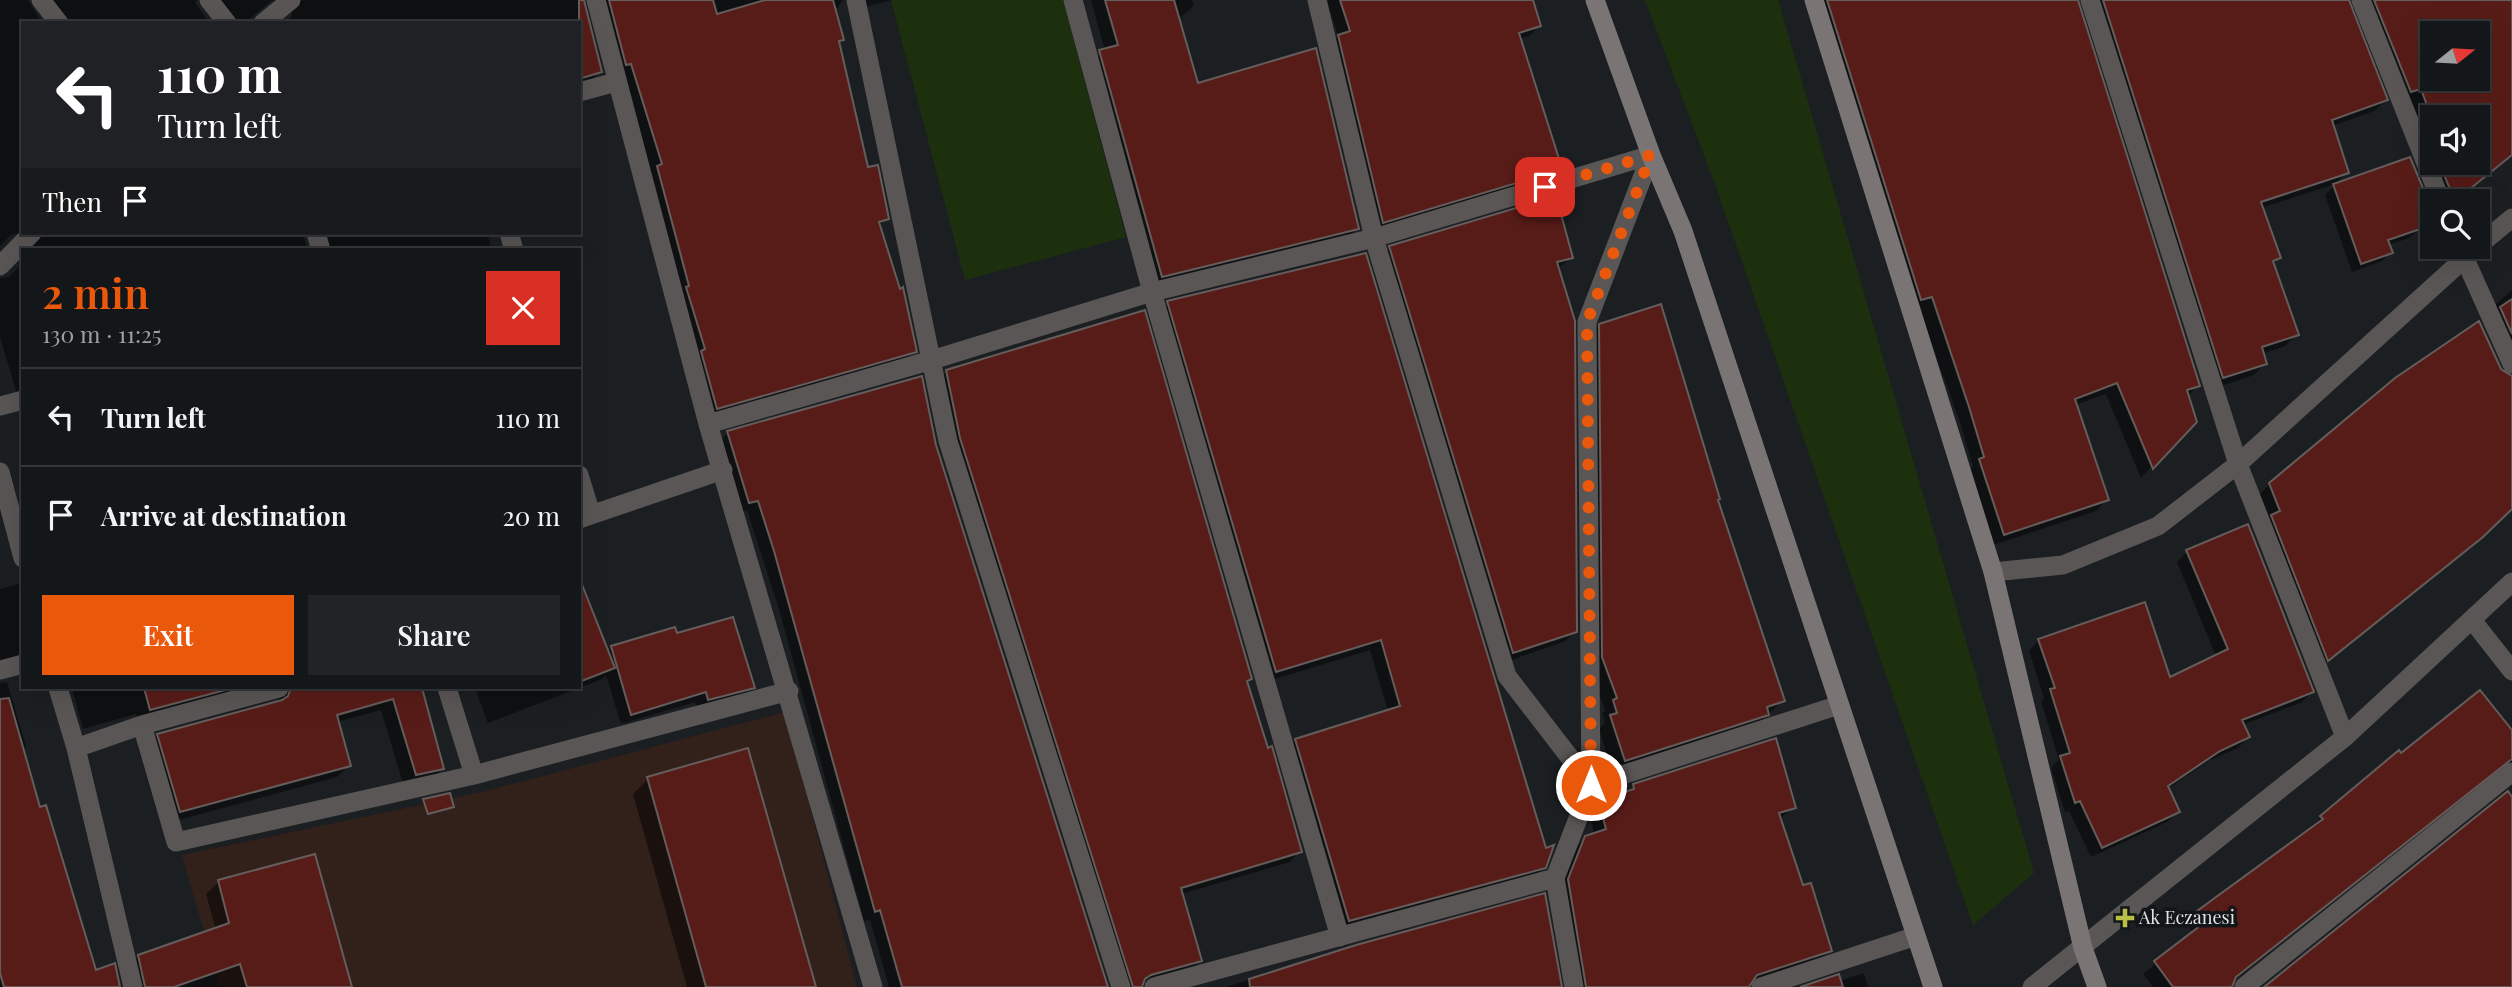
<!DOCTYPE html>
<meta charset="utf-8">
<style>
:root{--surface:#14171a;--page:#212427;--text:#f1f3f6;--muted:#9d9fa2;--line:#333639;--accent:#ea580c}
body{margin:0;font-family:"Playfair Display",serif;background:var(--page);color:var(--text);height:100vh;display:flex;flex-direction:column;font-size:26px;white-space:nowrap}
*{box-sizing:border-box;margin:0}
p{font-size:23px;color:var(--muted)}
.icon{flex:none;width:38px;height:38px;fill:none;stroke:currentColor;stroke-width:2;stroke-linecap:round;stroke-linejoin:round}
.map{position:relative;flex:1;overflow:hidden}
.drawer{position:absolute;left:21px;top:248px;width:560px;height:441px;display:flex;flex-direction:column;background:var(--surface);border-radius:0px;box-shadow:0 7px 28px #0002,0 0 0 2px var(--line)}
.drawer>*{flex:none}
.top-card{position:absolute;left:21px;top:21px;width:560px;height:214px;border-radius:0px;box-shadow:0 7px 28px #0002,0 0 0 2px var(--line);background:#202124;color:#fff;overflow:hidden}
.needle{width:46px;rotate:72deg}
.controls{position:absolute;left:2420px;top:21px;display:grid;gap:14px}
.controls a{display:grid;place-items:center;width:70px;height:70px;border-radius:0px;background:var(--surface);box-shadow:0 7px 28px #0002,0 0 0 2px var(--line);font-size:35px}
.pin{position:absolute;display:grid;place-items:center;width:60px;height:60px;color:#fff;margin:-30px;border-radius:14px;box-shadow:0 4px 10px #0006}
.me{position:absolute;width:77px;margin:-38px;rotate:0deg;stroke-linejoin:round;filter:drop-shadow(0 0 5px #0008)}
.turn{display:flex;align-items:center;gap:24px;height:147px;padding:0 21px;font-size:32px}
.turn .icon{width:91px;height:91px;stroke-width:2.5}
.turn b{display:block;font-size:49px;line-height:60px}
.then{display:flex;align-items:center;height:66px;padding:0 21px;background:#0003;gap:14px;font-size:26px}
.round{display:grid;place-items:center;flex:none;width:74px;height:74px;border-radius:0px;background:var(--page)}
.head{display:flex;align-items:center;justify-content:space-between;height:119px;padding:0 21px}
h1{font-size:42px;font-weight:600;line-height:52px;color:var(--accent)}
.button{display:flex;gap:14px;margin-top:auto;padding:14px 21px}
.button a{flex:1;height:80px;border-radius:0px;background:var(--accent);color:#fff;font-size:28px;font-weight:600;line-height:80px;text-align:center}
.button a+a{background:var(--page);color:var(--text)}
ul{padding:0;list-style:none}
li{display:flex;align-items:center;gap:21px;height:98px;padding:0 21px;border-top:2px solid var(--line)}
li div{flex:1}
li b{display:block;font-size:26px}
li em{font-style:normal}
.map>svg:first-child{display:block}
.education{fill:#32201b}
.green{fill:#1c300e}
.shadow{fill:#0007;fill-rule:evenodd}
.building{fill:#581c18;stroke:#645d5c;stroke-width:2;fill-rule:evenodd}
.lines{fill:none;stroke-linecap:round;stroke-linejoin:round}
.minor{stroke:#595655;stroke-width:19}
.tertiary{stroke:#595655;stroke-width:19}
.secondary{stroke:#7a7574;stroke-width:19}
.route{stroke:#ea580c;stroke-width:12;stroke-dasharray:0 21.6}
.poi-dot{fill:#bac045;stroke:#121619;stroke-width:2.5}
.labels{text-anchor:middle;stroke-width:7;stroke-linejoin:round;paint-order:stroke}
.poi-label{font-size:18px;fill:#e0e2e5;stroke:#121619;text-anchor:start}
</style>
<div class="map">
<svg width="2512" height="987" viewBox="0 0 2512 987">
<rect width="100%" height="100%" fill="#1b1f22"/>
<path class="education" d="M785,712L857,987H220L182,855L482,792Z"/>
<path class="green" d="M891,0H1063L1126,237L965,280Z
M1645,0H1778L2034,873L1973,925L1715,184Z"/>
<path class="shadow" d="M0,0H28L42,23H23V232L11,235L0,246Z
M34,0H197L195,3L210,23H53Z
M203,0H276L271,1L250,19L251,23H221Z
M284,0H583L600,71L589,83L579,86V23H285L292,16L290,4Z
M589,0H843L834,12L842,40L838,44L867,170L887,218L878,227L915,351L904,362L706,419Z
M845,0H892L857,9L853,2Z
M1091,0H1192L1194,6L1178,19L1197,85L1357,228L1346,240L1151,287L1089,63L1105,51Z
M1327,0H1531L1539,26L1529,36L1519,39L1559,165L1537,182L1373,232L1328,46L1338,36Z
M1806,0H2077L2198,385L2187,397L2195,421L2141,478L2106,394L2075,405L2107,499L2096,511L1993,545L1968,472L1973,467L1959,419Z
M2082,0H2349L2386,100L2374,111L2332,126L2347,173L2335,184L2261,208L2279,257L2272,264L2297,335L2285,346L2262,354L2265,363L2254,375L2212,389Z
M2353,0H2512V153L2455,201H2437ZM2432,33H2478V79H2432ZM2432,117H2478V163H2432Z
M2334,186L2428,207L2432,210V218L2409,238L2388,245L2391,252L2382,261L2352,272L2325,195Z
M24,233H303L307,250H31L33,241Z
M304,233H487L492,250H318L314,236Z
M1390,248L1571,258L1557,269L1576,631L1565,641L1503,663L1380,258Z
M23,262V392L17,394L0,337V278L9,277Z
M2512,290V508L2464,553L2311,675L2253,501L2270,484L2500,371L2507,376L2481,318Z
M1170,302L1545,850L1544,867L1533,878L1338,931L1285,751L1296,740L1388,711L1370,650L1265,682L1159,313Z
M1601,324L1716,501L1783,700L1755,727L1613,773L1599,729L1605,723L1602,714L1605,710L1590,671L1588,337Z
M947,372L1250,679L1246,683L1300,851L1290,862L1181,894L1200,961L1190,971L1141,987H1121L936,382ZM1291,854V857L1173,892L1172,889Z
M728,433L935,445L1106,987H889L870,920L864,921L779,609L747,510L739,513L718,443Z
M2187,552L2312,692L2302,702L2242,725L2248,737L2238,748L2208,761L2167,789L2177,812L2167,822L2091,857L2069,811L2065,812L2051,768L2059,760L2041,701L2044,698L2029,651L2039,640L2169,679L2216,656L2177,562Z
M579,581L607,653L612,648L674,629L676,635L753,687L742,697L698,709L695,702L621,724L606,675L602,679L488,723L475,688H579Z
M23,583V659L0,665V589Z
M7,682L26,746L22,750L39,809L95,972L119,987H0V683Z
M72,688H262L138,721L136,714L83,729Z
M263,688H420L442,769L430,781L404,787L381,710L337,722L349,765L337,777L168,823L146,747L158,735L279,702L275,691Z
M2512,733V783L2504,771L2491,773L2231,983L2232,987H2153L2143,974L2193,933L2187,924L2198,913L2311,830L2310,828L2321,817L2401,755Z
M648,779L814,987H687L633,794Z
M1634,786L1794,808L1779,819L1802,888L1830,950L1819,961L1748,987H1575L1558,891L1575,848L1586,837L1594,834L1589,812L1599,802L1627,793Z
M219,882L350,987H130L126,969L139,956L216,930L206,894Z
M1357,946L1560,987H1226Z
M1864,973L1868,987H1806L1839,981Z"/>
<path class="building" d="M579,0H584L602,72L579,79Z
M609,0H713L717,14L765,0H833L844,40L839,41L868,167L878,165L889,219L879,222L900,289L903,287L917,352L717,409L701,351L705,349L686,287L689,286L657,166L662,164L631,64L626,65Z
M1105,0H1174L1198,83L1316,48L1359,229L1162,277L1099,50L1118,45Z
M1340,0H1533L1541,26L1519,33L1561,165L1549,169L1550,173L1383,223L1338,35L1350,31Z
M1827,0H2078L2200,386L2187,390L2197,422L2153,469L2117,383L2075,399L2109,500L2004,535L1979,459L1984,457L1969,407L1932,297L1921,300Z
M2103,0H2349L2388,100L2332,120L2349,173L2261,202L2281,258L2273,261L2299,335L2262,347L2267,364L2223,378Z
M2374,0H2512V155L2455,201L2439,163H2478V117L2432,119L2421,89L2411,92ZM2432,33H2478V79H2432Z
M2410,157L2432,210V225L2388,240L2393,253L2361,264L2333,184Z
M1556,196L1573,258L1557,262L1575,321L1577,632L1513,653L1389,246Z
M1366,253L1546,848L1554,845L1546,868L1349,921L1295,739L1400,706L1381,640L1276,672L1167,301Z
M2512,299V334L2500,307Z
M1661,304L1720,499L1718,500L1785,701L1767,707L1769,715L1625,761L1610,715L1617,713L1613,700L1617,698L1602,657L1599,324Z
M1145,310L1252,679L1247,681L1268,748L1272,746L1302,852L1181,888L1202,961L1151,975L1145,979L1142,987H1133L960,438L946,370Z
M2479,321L2501,369L2512,376V509L2483,537L2328,661L2271,515L2280,511L2269,483L2395,378Z
M922,376L936,445L1108,987H902L880,910L875,912L774,551L758,501L749,503L727,431Z
M2248,524L2314,692L2242,720L2250,737L2220,751L2168,786L2180,812L2102,848L2080,801L2075,803L2060,756L2070,753L2050,689L2055,688L2038,639L2145,602L2170,677L2228,649L2186,550Z
M581,582L615,668L579,682V583Z
M733,617L755,688L708,700L706,692L631,715L611,646L675,627L677,633Z
M144,688H233L150,710Z
M291,688H422L444,769L416,775L393,699L337,715L351,766L180,812L157,734L282,700L288,696Z
M2480,690L2512,730V759L2236,977L2232,987H2173L2154,961L2205,922L2197,911L2323,819L2320,816L2399,750L2401,753Z
M9,698L40,807L46,805L96,970L115,963L120,987H4L0,973V699Z
M1776,738L1796,808L1779,813L1803,885L1811,883L1832,951L1757,975L1749,987H1586L1568,879L1585,836L1606,829L1598,800L1634,789L1633,784Z
M748,748L816,987H706L647,777Z
M2508,791L2512,797V987H2264Z
M450,793L454,807L428,814L423,799Z
M315,854L352,987H247L240,964L174,987H145L138,955L229,923L218,880Z
M1545,893L1562,987H1250L1249,979L1356,945Z
M1839,974L1843,987H1800Z"/>
<g class="lines">
<path class="minor" d="M41,0L59,23
M209,0L227,23
M596,0L708,424L873,987
M856,0L948,441L1121,987
M1073,0L1152,292L1340,937
M1317,0L1374,238L1507,676L1591,785L1839,705
M2090,0L2238,464L2345,737
M2361,0L2441,201
M263,23L291,0
M579,92L616,82
M316,233L321,250
M509,233L514,250
M2478,246L2512,218
M2460,248L2512,364
M0,266L32,233
M0,406L23,400
M708,424L932,360L1152,292L1374,238L1651,155L1587,322L1591,785L1555,878L1574,987
M0,472L23,558
M579,475L591,514
M579,519L723,470
M1993,572L2063,565L2158,526L2238,464L2477,247
M2472,620L2512,671
M0,670L23,664
M58,688L76,748L133,987
M447,688L474,775
M142,725L176,842L474,775L789,691
M76,748L142,725L279,688
M1154,987L1555,878
M1761,987L1916,936
M2244,987L2512,772"/>
<path class="tertiary" d="M2032,987L2345,737L2512,582"/>
<path class="secondary" d="M1595,0L1651,155L1683,231L1933,987
M1814,0L1993,572L2083,948L2097,987"/>
</g>
<g class="lines">
<path class="route" d="M1545,187L1651,155L1587,322L1591,785"/>
</g>
<path class="poi-dot" d="M2121.5 907.5h7v7h7v7h-7v7h-7v-7h-7v-7h7z"/>
<g class="labels">
<g class="poi-label">
<text x="2139" y="924">Ak Eczanesi</text>
</g>
</g>
</svg>
<div class="controls">
<a><svg class="needle" viewBox="-14 -14 28 28"><path d="M0-13l5 13h-10z" fill="#e53935"/><path d="M0 13l5-13h-10z" fill="#9d9fa2"/></svg></a>
<a><svg class="icon" aria-label="sound" viewBox="0 0 24 24"><path d="M4 9h4l5-4v14l-5-4H4zM17 9q2 3 0 6"/></svg></a>
<a><svg class="icon" aria-label="search" viewBox="0 0 24 24"><circle cx="10" cy="10" r="6"/><path d="M15 15l6 6"/></svg></a>
</div>
<div class="pin" style="left:1545px;top:187px;background:#d93025"><svg class="icon" aria-label="arrive" viewBox="0 0 24 24"><path d="M6 21V4h12l-3 4 3 4H6"/></svg></div>
<svg class="me" style="left:1591px;top:785px" viewBox="-20 -20 40 40"><circle r="17" fill="#ea580c" stroke="#fff" stroke-width="3"/><path d="M0-11L8 9 0 5-8 9z" fill="#fff"/></svg>
<div class="top-card">
<div class="turn"><svg class="icon" aria-label="left" viewBox="0 0 24 24"><path d="M17 20v-9H6M10 6l-5 5 5 5"/></svg><div><b>110 m</b>Turn left</div></div>
<div class="then">Then<svg class="icon" aria-label="arrive" viewBox="0 0 24 24"><path d="M6 21V4h12l-3 4 3 4H6"/></svg></div>
</div>
<section class="drawer">
<div class="head"><div><h1>2 min</h1><p>130 m · 11:25</p></div><a class="round" style="background:#d93025;color:#fff"><svg class="icon" aria-label="close" viewBox="0 0 24 24"><path d="M6 6l12 12M18 6L6 18"/></svg></a></div>
<ul>
<li><svg class="icon" aria-label="left" viewBox="0 0 24 24"><path d="M17 20v-9H6M10 6l-5 5 5 5"/></svg><div><b>Turn left</b></div><em>110 m</em></li>
<li><svg class="icon" aria-label="arrive" viewBox="0 0 24 24"><path d="M6 21V4h12l-3 4 3 4H6"/></svg><div><b>Arrive at destination</b></div><em>20 m</em></li>
</ul>
<div class="button"><a>Exit</a><a>Share</a></div>
</section>
</div>
